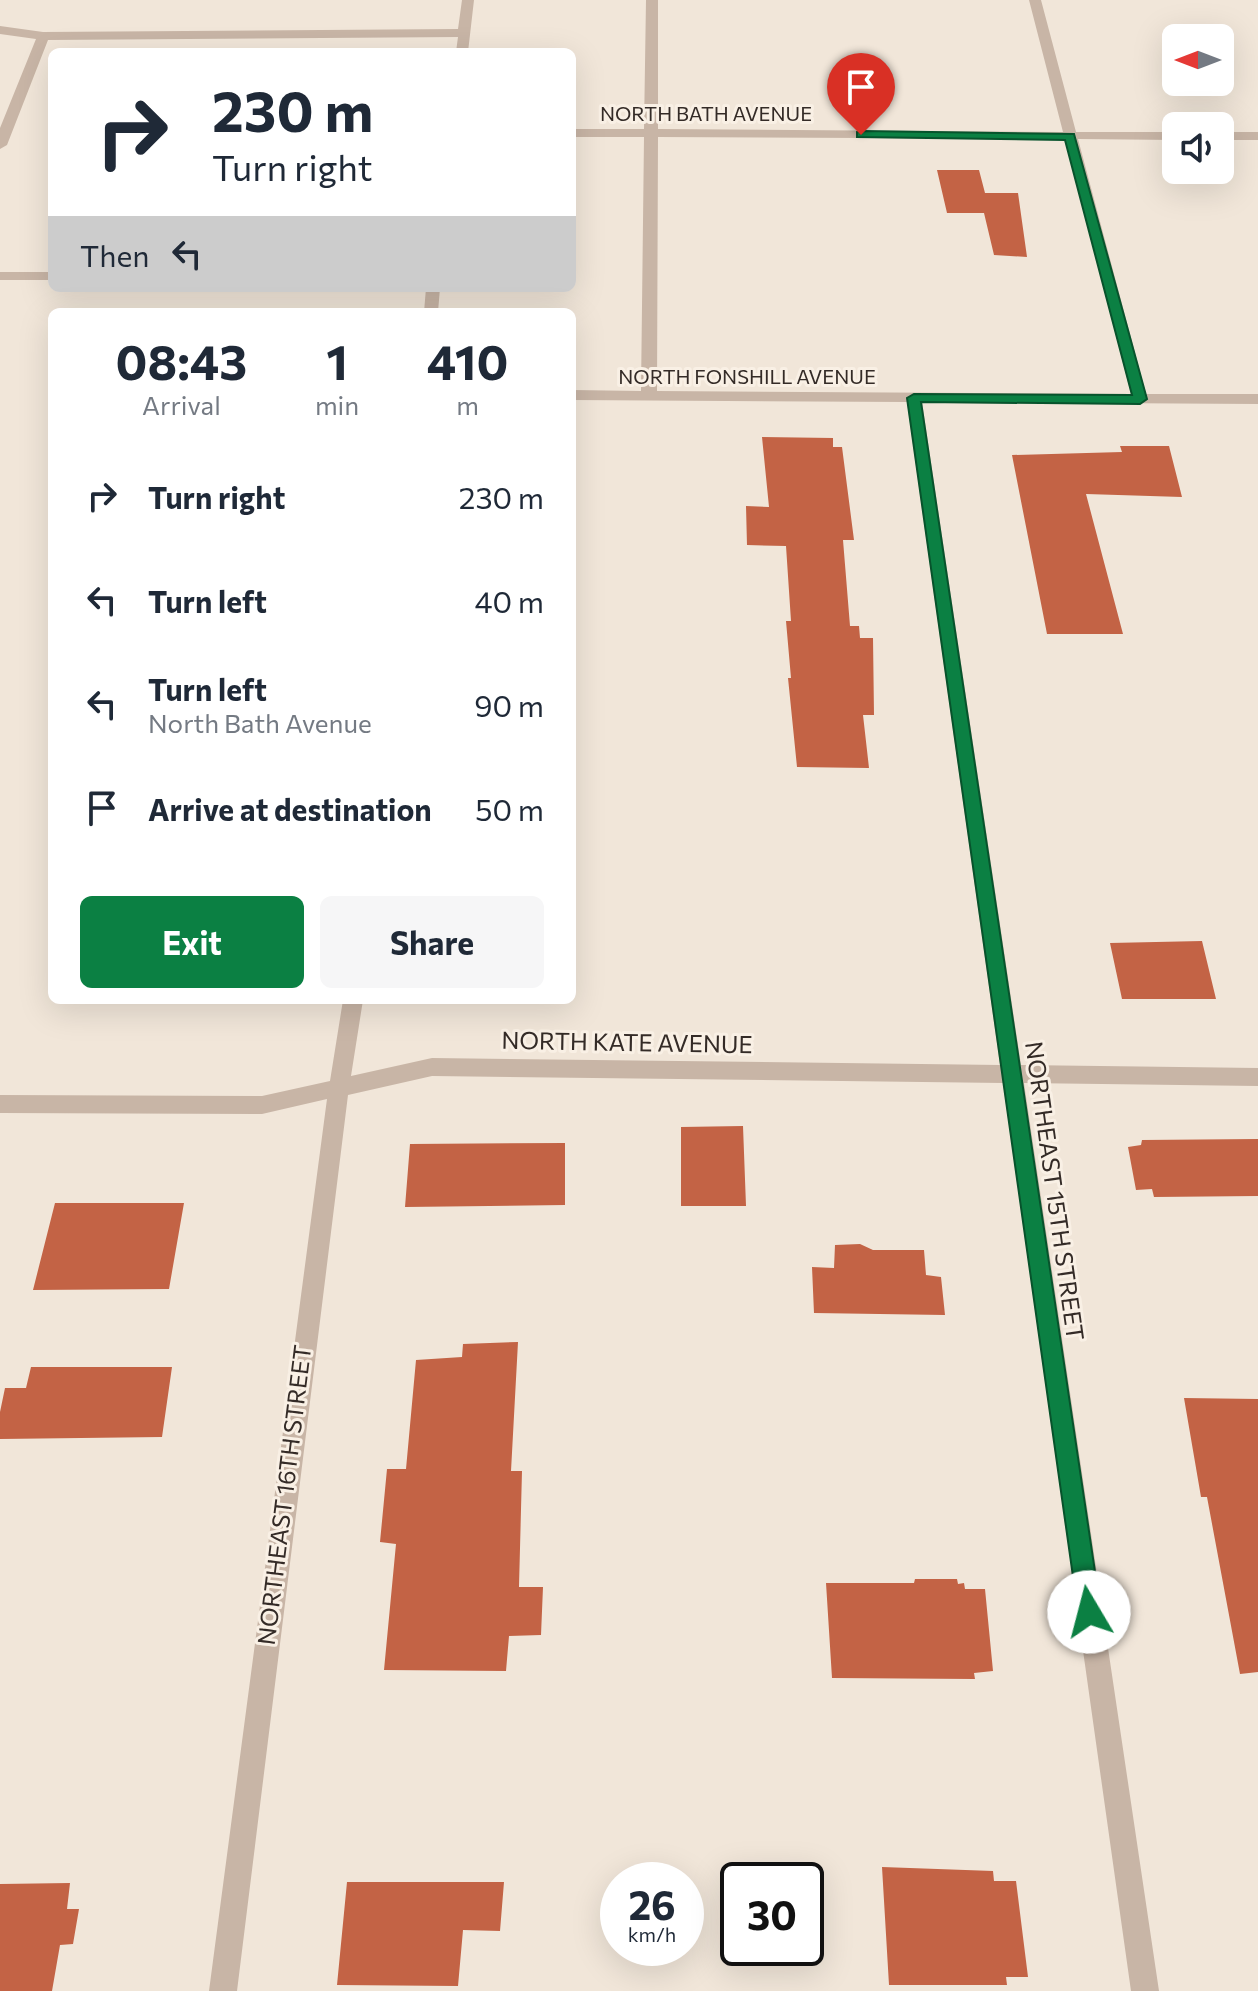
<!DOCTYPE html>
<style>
:root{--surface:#fff;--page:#f6f6f7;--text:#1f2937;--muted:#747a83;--accent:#0b8043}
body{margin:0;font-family:Commissioner,sans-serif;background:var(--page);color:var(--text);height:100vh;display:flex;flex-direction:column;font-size:30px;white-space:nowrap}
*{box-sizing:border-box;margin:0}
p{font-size:26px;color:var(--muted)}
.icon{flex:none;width:44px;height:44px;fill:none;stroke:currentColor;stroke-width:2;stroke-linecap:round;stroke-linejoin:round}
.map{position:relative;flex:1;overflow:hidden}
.sheet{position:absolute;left:48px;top:308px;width:528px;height:696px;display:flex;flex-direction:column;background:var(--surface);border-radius:12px;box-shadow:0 8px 32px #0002}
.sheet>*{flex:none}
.guide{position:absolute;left:48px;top:48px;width:528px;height:244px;border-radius:12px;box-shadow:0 8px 32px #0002;background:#fff;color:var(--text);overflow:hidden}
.needle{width:52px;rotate:270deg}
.controls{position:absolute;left:1162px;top:24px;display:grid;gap:16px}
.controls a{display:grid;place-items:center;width:72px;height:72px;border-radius:12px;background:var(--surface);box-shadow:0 8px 32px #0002;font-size:40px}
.speed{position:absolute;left:600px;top:1862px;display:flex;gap:16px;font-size:40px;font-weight:700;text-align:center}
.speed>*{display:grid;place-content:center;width:104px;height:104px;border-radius:50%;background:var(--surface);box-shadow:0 8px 32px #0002;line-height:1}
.speed small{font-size:20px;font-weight:400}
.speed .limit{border:4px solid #111;border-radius:12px;background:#fff;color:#111}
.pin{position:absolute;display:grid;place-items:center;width:68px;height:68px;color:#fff;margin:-82px -34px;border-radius:50% 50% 50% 0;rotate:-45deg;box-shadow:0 0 8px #0007}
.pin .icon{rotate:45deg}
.me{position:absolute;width:88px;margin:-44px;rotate:352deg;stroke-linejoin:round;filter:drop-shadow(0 0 6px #0008)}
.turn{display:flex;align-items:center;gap:28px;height:168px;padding:0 32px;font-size:36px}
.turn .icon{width:104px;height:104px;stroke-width:2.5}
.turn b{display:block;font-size:56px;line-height:68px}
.then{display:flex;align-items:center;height:76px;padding:0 32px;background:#0003;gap:16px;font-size:30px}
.eta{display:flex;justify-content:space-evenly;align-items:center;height:136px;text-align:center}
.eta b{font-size:48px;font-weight:700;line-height:56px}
.button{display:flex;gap:16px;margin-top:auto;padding:16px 32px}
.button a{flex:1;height:92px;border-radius:12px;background:var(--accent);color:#fff;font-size:32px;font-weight:700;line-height:92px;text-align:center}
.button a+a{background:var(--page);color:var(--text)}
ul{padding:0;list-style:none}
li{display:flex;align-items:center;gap:24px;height:104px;padding:0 32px}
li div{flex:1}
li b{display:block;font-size:30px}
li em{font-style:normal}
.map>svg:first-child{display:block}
.building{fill:#c36345}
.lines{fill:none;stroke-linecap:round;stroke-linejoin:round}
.minor{fill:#c8b5a6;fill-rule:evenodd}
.route{fill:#0b8043;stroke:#07532c;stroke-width:2}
.labels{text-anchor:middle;stroke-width:6;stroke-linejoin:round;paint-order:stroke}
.far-street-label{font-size:20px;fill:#342b27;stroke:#f9f0e5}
.street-label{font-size:24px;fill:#342b27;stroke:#f9f0e5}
</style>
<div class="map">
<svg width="1258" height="1991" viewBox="0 0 1258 1991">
<rect width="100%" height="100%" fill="#f1e6d9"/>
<path class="building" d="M937,170H979L985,193H1018L1027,257L994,255L984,213H947Z
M762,437L833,438V447H842L854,540H843L850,626H859L860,638H873L874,715H863L869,768L797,767L788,678H791L786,621H791L786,546L747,545L746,506L769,507Z
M1120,446H1169L1182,497L1086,494L1123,634H1047L1012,455L1122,452Z
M1202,941L1216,999H1122L1110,943Z
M743,1126L746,1206H681V1127Z
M1258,1139V1196L1154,1197L1152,1189L1136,1190L1128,1147L1141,1145L1142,1140Z
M565,1143V1205L405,1207L410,1144Z
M55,1203H184L169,1289L33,1290Z
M860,1244L873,1250H924L926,1275L941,1277L945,1315L814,1313L812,1267L834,1268L835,1245Z
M518,1342L511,1471H522L519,1587H543L541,1635L509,1636L506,1671L384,1670L396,1544L380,1542L387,1469H406L416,1360L462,1357L463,1344Z
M31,1367H172L162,1437L0,1439V1412L5,1388H26Z
M1184,1398L1258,1399V1672L1240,1674L1207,1497H1201Z
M915,1579H957L958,1584L964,1583L965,1589H985L993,1671L974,1673L975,1679L832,1678L826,1583H914Z
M882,1867L993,1871L994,1881H1016L1028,1977H1006L1007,1985H889Z
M347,1882H504L500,1931L463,1930L458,1986L337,1985Z
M70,1883L67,1909H79L73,1944L60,1945L52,1991H0V1884Z"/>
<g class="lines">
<path class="minor" d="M462,0H474L468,52H456L458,37L48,40L7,145L0,149V128L36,39L0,34V26L43,32L458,29Z
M646,0H658V129L1063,132L1029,0H1041L1076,132H1176V140L1078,139L1146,394H1258V404L922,402L1021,1065L1258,1068V1086L1024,1083L1159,1991H1131L1003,1083L432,1076L348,1095L237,1991H209L327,1099L262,1114L0,1113V1095L262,1096L330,1081L343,1000H363L351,1076L432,1058L1000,1065L907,402L572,400V390L641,391L644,137H572V129H644ZM658,137L1065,139L1131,394L657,391Z
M1220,132H1258V140H1220Z
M0,272H52V280H0Z
M426,288H440L438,312H424Z"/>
</g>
<path class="route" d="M861,131L1074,134L1147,399L1140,404L921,402L1101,1612L1097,1620L1089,1623L1081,1620L1078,1612L907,398L914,394L1132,395L1065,140L857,137V132Z"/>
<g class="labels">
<g class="far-street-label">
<text x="706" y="121">NORTH BATH AVENUE</text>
<text x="747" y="384">NORTH FONSHILL AVENUE</text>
</g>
<g class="street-label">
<text transform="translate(627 1043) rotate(1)" y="8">NORTH KATE AVENUE</text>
<text transform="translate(1054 1191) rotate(82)" y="8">NORTHEAST 15TH STREET</text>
<text transform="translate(285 1495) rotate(-83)" y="8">NORTHEAST 16TH STREET</text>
</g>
</g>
</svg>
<div class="controls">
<a><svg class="needle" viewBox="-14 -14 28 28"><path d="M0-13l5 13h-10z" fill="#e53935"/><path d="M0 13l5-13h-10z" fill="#747a83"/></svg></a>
<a><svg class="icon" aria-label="sound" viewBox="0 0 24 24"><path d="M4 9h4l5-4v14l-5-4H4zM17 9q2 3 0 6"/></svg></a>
</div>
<div class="speed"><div>26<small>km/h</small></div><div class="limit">30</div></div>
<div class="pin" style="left:861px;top:135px;background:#d93025"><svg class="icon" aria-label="arrive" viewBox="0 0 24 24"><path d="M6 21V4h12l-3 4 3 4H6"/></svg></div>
<svg class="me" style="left:1089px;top:1612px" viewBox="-20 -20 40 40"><circle r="19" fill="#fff"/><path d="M0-13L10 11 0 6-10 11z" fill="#0b8043"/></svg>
<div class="guide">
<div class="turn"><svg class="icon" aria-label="right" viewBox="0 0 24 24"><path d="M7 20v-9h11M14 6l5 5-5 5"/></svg><div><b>230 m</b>Turn right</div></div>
<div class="then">Then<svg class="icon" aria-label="left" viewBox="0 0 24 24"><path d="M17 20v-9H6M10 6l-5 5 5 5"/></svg></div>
</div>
<section class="sheet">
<div class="eta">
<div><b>08:43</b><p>Arrival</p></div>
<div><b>1</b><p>min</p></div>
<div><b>410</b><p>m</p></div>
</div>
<ul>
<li><svg class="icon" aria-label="right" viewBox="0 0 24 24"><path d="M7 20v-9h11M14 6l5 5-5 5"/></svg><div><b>Turn right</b></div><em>230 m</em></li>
<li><svg class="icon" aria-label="left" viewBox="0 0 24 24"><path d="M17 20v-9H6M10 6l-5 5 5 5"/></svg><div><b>Turn left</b></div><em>40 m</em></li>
<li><svg class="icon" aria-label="left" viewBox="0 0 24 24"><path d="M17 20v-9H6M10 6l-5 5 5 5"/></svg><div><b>Turn left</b><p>North Bath Avenue</p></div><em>90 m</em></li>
<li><svg class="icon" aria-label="arrive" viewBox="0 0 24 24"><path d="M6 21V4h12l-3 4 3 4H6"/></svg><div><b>Arrive at destination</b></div><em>50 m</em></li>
</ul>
<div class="button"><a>Exit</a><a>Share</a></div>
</section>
</div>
